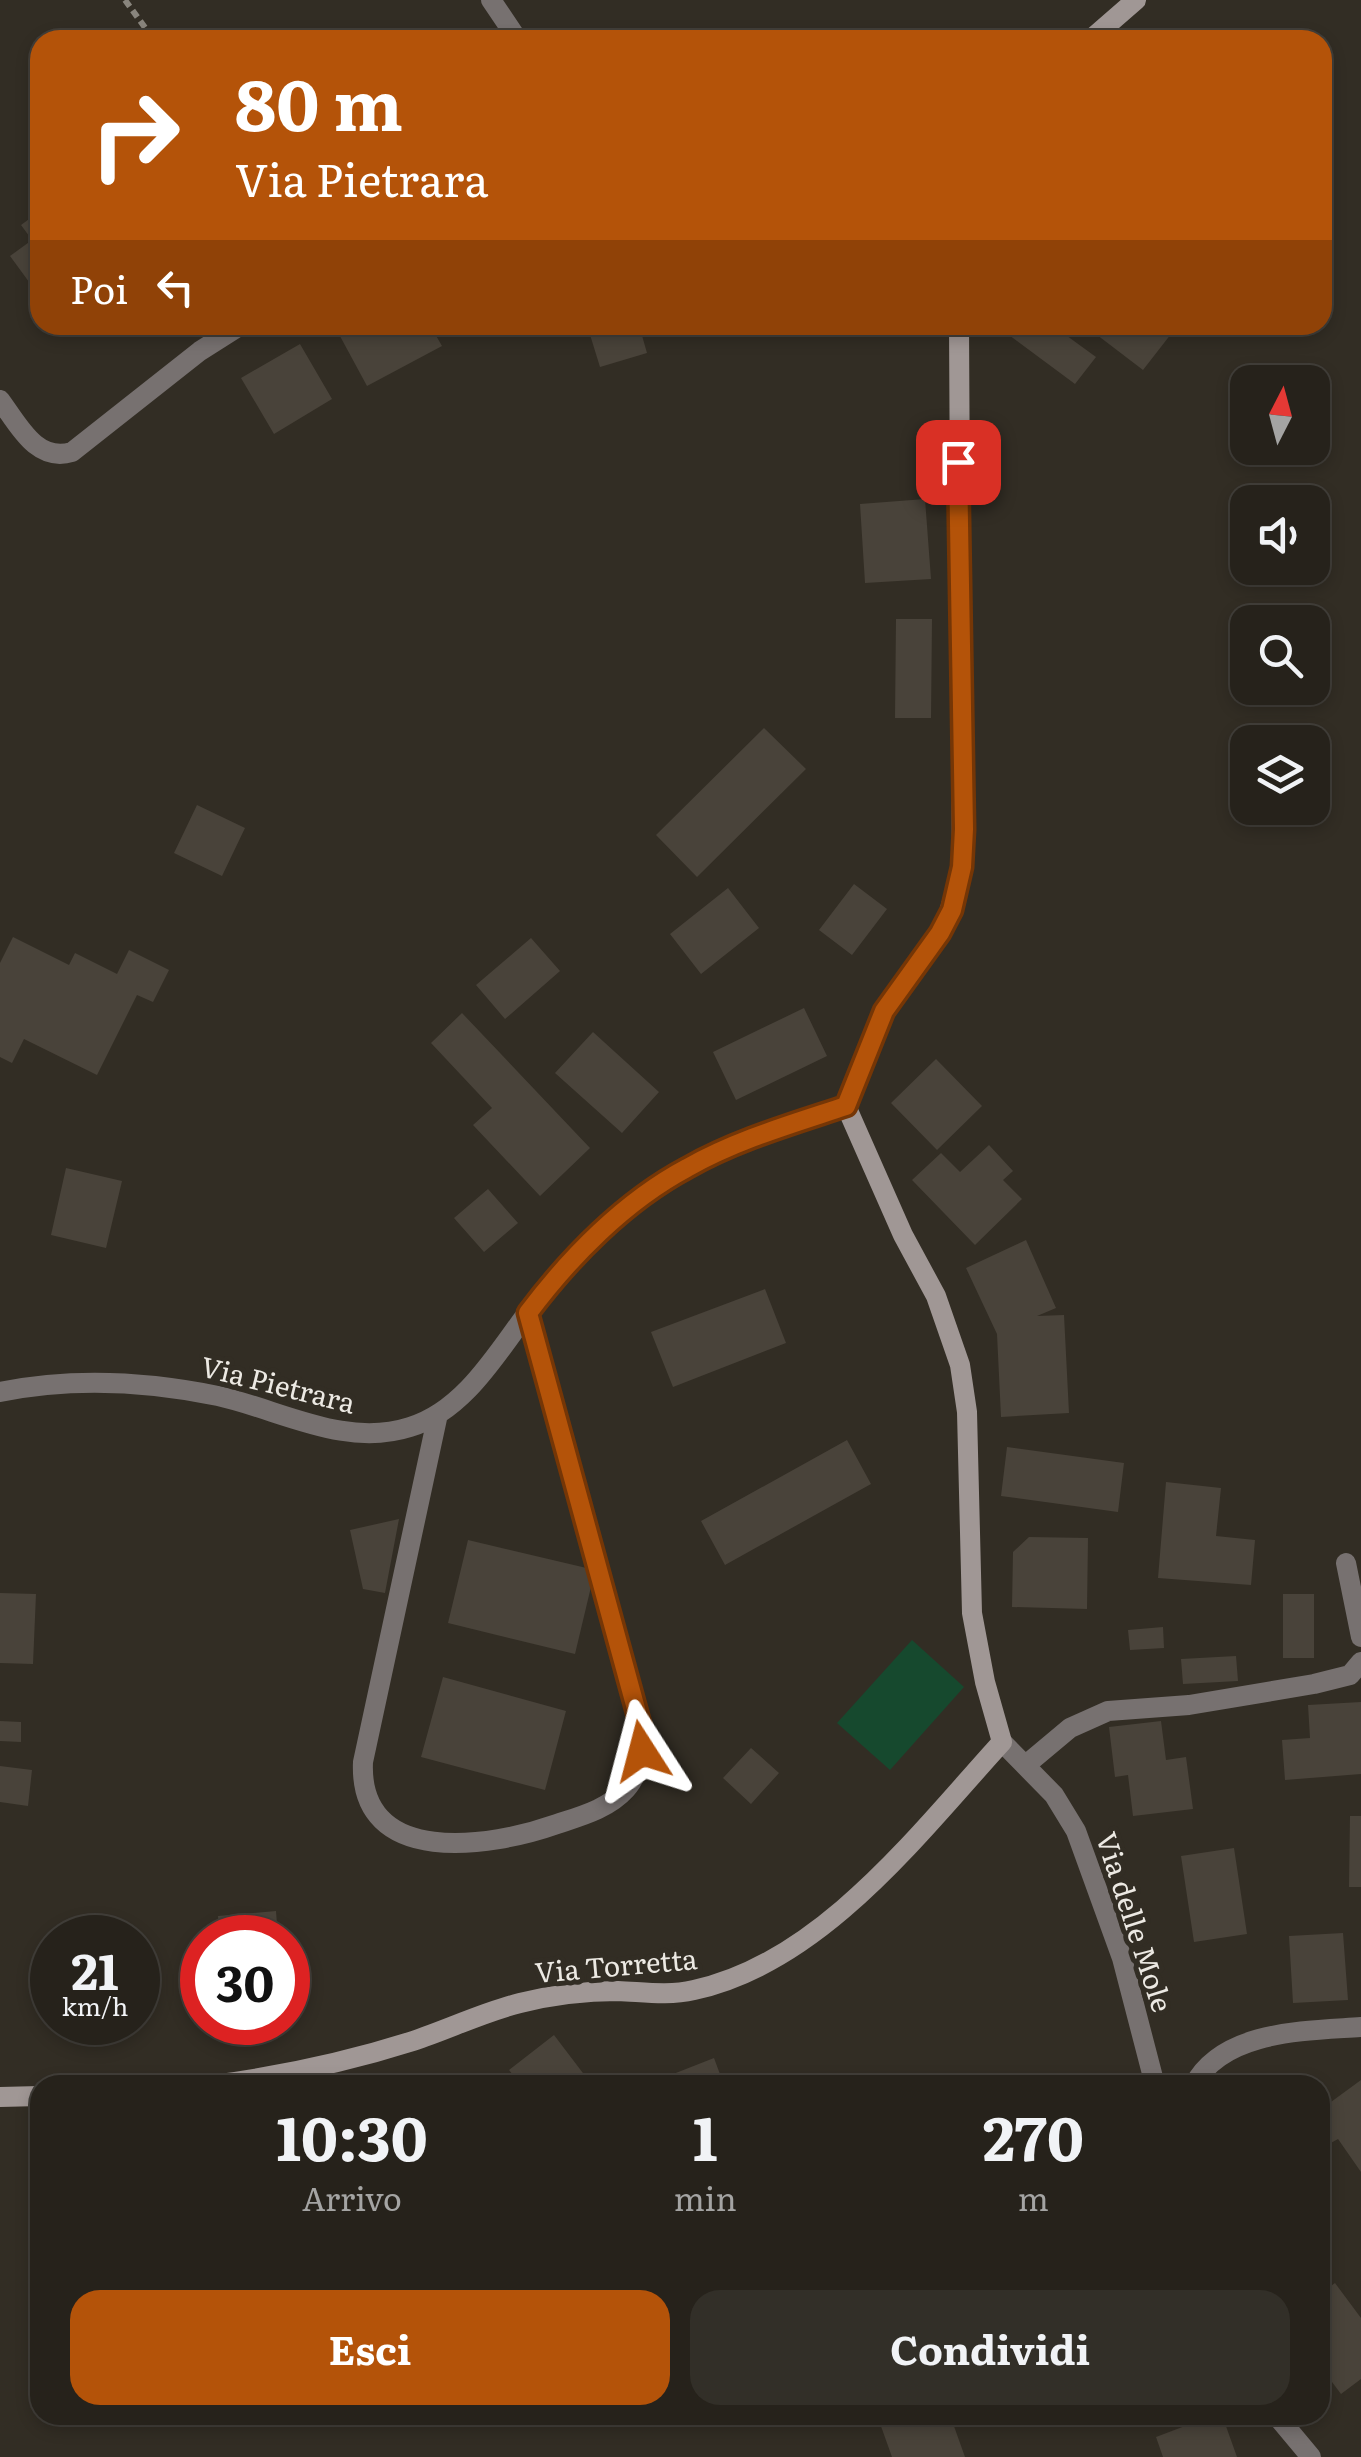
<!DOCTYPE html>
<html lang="it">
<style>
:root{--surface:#26221b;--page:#322f28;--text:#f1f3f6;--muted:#a4a4a3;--line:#423f3a;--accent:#b45309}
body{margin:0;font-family:Literata,serif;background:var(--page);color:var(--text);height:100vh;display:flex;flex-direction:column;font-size:38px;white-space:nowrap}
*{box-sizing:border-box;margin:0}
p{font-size:32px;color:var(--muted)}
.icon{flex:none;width:55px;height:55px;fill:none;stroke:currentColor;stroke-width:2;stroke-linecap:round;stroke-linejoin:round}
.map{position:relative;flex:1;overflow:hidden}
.drawer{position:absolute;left:30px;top:2075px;width:1300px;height:350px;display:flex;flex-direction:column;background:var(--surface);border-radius:30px;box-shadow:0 5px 15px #0003,0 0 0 2px var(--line)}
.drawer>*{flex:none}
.hud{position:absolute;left:30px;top:30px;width:1302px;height:305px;border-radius:30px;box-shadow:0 5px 15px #0003,0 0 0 2px var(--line);background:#b45309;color:#fff;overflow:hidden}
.needle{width:65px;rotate:6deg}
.controls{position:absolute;left:1230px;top:365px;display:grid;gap:20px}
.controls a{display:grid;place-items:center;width:100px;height:100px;border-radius:20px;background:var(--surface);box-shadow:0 5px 15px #0003,0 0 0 2px var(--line);font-size:50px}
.speed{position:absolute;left:30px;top:1915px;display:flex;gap:20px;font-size:50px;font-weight:700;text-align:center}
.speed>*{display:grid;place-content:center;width:130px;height:130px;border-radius:50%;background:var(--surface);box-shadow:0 5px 15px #0003,0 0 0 2px var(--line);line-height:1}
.speed small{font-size:25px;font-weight:400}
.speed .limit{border:15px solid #d22;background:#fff;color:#111}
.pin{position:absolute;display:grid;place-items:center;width:85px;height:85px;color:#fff;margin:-42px;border-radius:20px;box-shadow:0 5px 15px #0006}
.me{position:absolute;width:110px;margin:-55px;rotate:351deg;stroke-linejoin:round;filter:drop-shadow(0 0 8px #0008)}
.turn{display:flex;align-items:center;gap:35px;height:210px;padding:0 40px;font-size:45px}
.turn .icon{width:130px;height:130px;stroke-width:2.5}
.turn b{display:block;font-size:70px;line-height:85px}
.then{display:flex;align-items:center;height:95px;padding:0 40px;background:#0003;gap:20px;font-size:38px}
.eta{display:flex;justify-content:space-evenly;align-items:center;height:170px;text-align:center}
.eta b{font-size:60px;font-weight:700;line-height:70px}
.primary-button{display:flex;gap:20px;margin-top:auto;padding:20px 40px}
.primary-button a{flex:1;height:115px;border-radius:30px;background:var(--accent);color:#fff;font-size:40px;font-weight:700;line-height:115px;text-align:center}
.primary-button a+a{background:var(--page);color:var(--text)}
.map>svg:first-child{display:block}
.green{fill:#16492e}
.building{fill:#49433a}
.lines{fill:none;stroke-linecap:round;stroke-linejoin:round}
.path{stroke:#89857d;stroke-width:6;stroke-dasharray:8 5;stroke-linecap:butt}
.street{stroke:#777170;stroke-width:20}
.secondary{stroke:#a09795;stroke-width:20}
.route-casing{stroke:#753606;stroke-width:25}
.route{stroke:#b45309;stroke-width:18}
.labels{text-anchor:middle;stroke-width:10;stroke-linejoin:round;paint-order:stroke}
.street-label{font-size:28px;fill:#ece9e3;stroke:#322d24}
</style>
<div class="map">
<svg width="1361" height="2457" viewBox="0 0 1361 2457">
<rect width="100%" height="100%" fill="#322d24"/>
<path class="green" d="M912,1640L964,1687L890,1770L837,1723Z"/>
<path class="building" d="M40,211V297L10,256L32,240L21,225Z
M334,325H430L442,346L367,386Z
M490,325H525L526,326L493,336Z
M587,325H639L647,353L600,367Z
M1017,325H1052L1096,357L1075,384L1009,335Z
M1084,325H1178L1143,370Z
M300,344L332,399L274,434L241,378Z
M925,499L931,579L865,583L860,504Z
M896,619H932L931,718H895Z
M764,728L806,769L697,877L656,835Z
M197,805L245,828L222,876L174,853Z
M854,884L887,909L852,955L819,930Z
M728,888L759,928L701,974L670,934Z
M13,937L69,965L75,953L117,974L129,950L169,970L153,1002L137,995L97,1075L24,1039L12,1063L0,1057V963Z
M531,938L560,971L505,1019L476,985Z
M804,1008L827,1056L736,1100L713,1052Z
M462,1013L590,1148L540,1196L473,1125L492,1108L431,1043Z
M593,1032L659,1092L622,1133L555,1073Z
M936,1059L982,1106L937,1150L891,1103Z
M989,1145L1013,1171L1003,1180L1022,1199L975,1245L912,1180L941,1153L960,1172Z
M66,1168L122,1181L106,1248L51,1235Z
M488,1189L518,1223L484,1252L454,1218Z
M1026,1240L1056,1308L1037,1316L1064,1315L1069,1413L1001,1417L997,1334L966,1268Z
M765,1289L786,1343L673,1387L651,1332Z
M847,1440L871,1484L725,1565L701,1521Z
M1007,1447L1124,1463L1118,1512L1001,1496Z
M1166,1482L1221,1488L1216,1536L1255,1540L1251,1585L1158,1578Z
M399,1519L385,1593L363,1589L350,1530Z
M1029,1537L1088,1538L1087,1609L1012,1607L1013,1552Z
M468,1540L595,1570L575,1654L448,1623Z
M0,1593L36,1594L33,1664L0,1663Z
M1283,1594H1314V1658H1283Z
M1163,1627L1164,1648L1130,1650L1128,1630Z
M1236,1656L1238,1681L1183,1684L1181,1659Z
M443,1677L566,1711L545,1790L421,1757Z
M1361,1702V1774L1285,1780L1282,1740L1310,1738L1308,1705Z
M0,1721L21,1722V1742L0,1741Z
M1161,1721L1166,1760L1186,1757L1193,1809L1133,1816L1128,1775L1115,1777L1109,1727Z
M751,1748L779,1773L751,1804L723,1778Z
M0,1766L32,1770L28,1806L0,1802Z
M1350,1816H1361V1887H1349Z
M1234,1848L1247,1934L1194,1942L1181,1856Z
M276,1911L278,1938H220L218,1916Z
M1343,1933L1348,2000L1293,2003L1289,1936Z
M554,2035L589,2081L583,2085H521L509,2070Z
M714,2058L724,2085H660L658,2080Z
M1361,2080V2172L1338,2139L1320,2149V2110Z
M1335,2283L1361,2318V2379L1341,2394L1320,2366V2294Z
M877,2415H950L965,2457H892Z
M1214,2415H1222L1237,2457H1163L1156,2437Z"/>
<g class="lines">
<path class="path" d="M125,0L154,40"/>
<path class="street" d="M491,0L518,40
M0,400C18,424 36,463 72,452L200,351L241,325
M0,1392C74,1377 145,1381 218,1396C281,1410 345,1448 410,1427C470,1409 504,1340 541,1295C557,1275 575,1256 593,1239C621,1213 650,1188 683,1169C733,1140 791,1125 846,1106
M438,1414L363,1762C358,1869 492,1847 557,1824C581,1816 608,1809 626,1789C638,1776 641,1757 643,1739L527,1313
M1346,1563L1361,1637
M1002,1742L1054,1795L1076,1831L1122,1958L1155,2085
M1027,1764L1070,1728L1108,1711L1189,1705L1314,1684L1350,1675L1361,1662
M1194,2085C1223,2030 1306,2031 1361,2027
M1276,2415L1311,2457"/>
<path class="secondary" d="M1090,40L1136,0
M213,2085C281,2076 347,2062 413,2041C449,2029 484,2012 520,2003C552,1995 585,1991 618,1991C644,1992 668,1996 694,1990C821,1963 919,1833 1002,1742L985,1682L972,1613L967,1412L960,1365L936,1296L903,1235L846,1106L884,1011L946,923L962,867L959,325
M0,2097L40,2096"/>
</g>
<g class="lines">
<g class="route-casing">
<path id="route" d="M642,1751L641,1727L528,1313C570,1257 625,1201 687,1168C736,1140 792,1124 846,1106L884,1011L940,933L952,910L962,867L964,829L958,462"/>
</g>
<use href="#route" class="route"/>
</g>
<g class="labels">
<g class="street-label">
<text transform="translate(278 1385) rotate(14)" y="10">Via Pietrara</text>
<text transform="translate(1134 1922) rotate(72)" y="10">Via delle Mole</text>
<text transform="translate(616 1966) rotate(-5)" y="10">Via Torretta</text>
</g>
</g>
</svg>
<div class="controls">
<a><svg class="needle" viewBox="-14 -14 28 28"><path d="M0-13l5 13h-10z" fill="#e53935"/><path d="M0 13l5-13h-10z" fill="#a4a4a3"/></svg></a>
<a><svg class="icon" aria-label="sound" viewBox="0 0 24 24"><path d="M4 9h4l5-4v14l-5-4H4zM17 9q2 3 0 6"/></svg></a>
<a><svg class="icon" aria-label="search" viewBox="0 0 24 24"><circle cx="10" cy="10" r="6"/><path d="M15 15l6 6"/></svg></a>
<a><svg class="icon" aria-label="layers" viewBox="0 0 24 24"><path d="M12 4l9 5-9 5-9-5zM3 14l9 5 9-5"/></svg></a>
</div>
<div class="speed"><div>21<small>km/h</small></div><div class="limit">30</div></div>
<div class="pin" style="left:958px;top:462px;background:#d93025"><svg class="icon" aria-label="arrive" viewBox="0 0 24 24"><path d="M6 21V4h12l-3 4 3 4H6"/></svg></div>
<svg class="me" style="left:642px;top:1751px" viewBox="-20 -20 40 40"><path d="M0-17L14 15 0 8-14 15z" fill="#b45309" stroke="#fff" stroke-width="4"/></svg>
<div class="hud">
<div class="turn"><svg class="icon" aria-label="right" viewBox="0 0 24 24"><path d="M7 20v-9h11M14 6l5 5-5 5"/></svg><div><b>80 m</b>Via Pietrara</div></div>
<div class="then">Poi<svg class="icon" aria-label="left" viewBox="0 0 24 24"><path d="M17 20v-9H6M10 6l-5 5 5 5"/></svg></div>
</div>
<section class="drawer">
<div class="eta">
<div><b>10:30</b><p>Arrivo</p></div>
<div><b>1</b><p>min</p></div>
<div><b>270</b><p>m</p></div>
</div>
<div class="primary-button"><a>Esci</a><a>Condividi</a></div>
</section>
</div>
